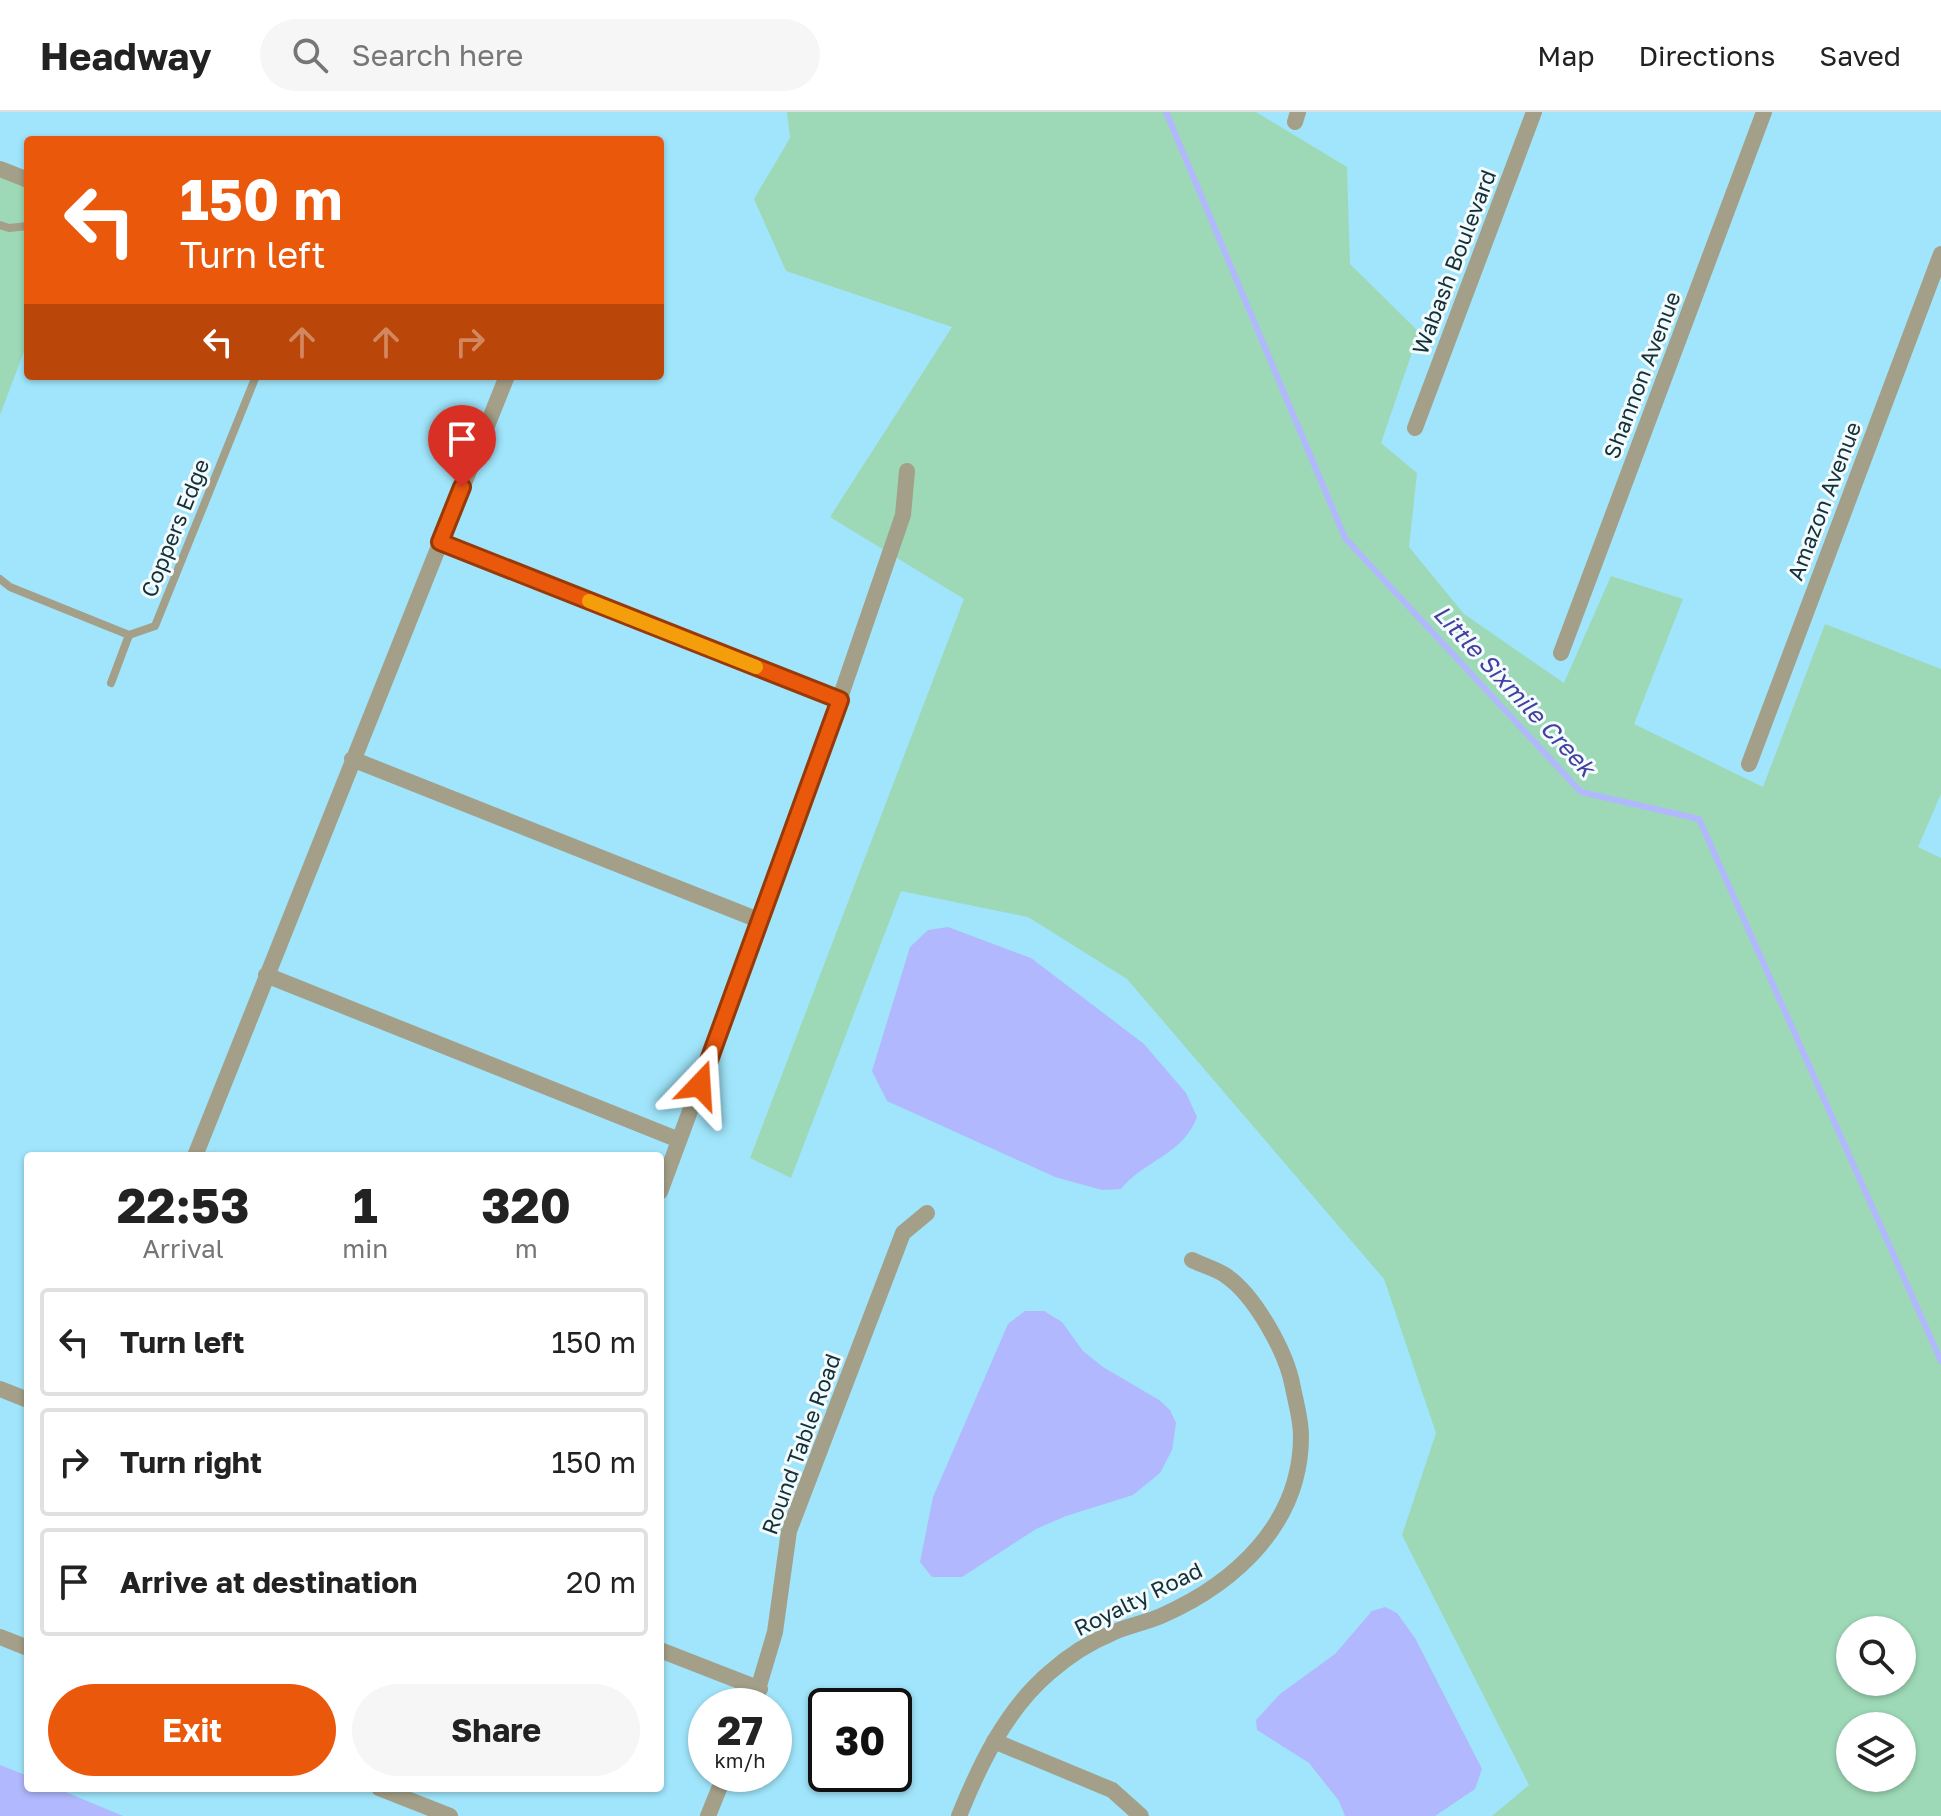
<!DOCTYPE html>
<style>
:root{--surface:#fff;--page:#f6f6f6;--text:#222;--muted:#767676;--line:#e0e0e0;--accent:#ea580c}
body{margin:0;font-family:"Golos Text",sans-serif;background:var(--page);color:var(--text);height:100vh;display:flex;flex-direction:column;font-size:30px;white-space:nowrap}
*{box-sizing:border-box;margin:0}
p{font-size:26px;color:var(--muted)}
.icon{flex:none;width:44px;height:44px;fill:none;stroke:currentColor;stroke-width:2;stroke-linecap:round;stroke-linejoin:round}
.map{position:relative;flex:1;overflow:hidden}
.drawer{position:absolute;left:24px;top:1040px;width:640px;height:640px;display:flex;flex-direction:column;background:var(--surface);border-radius:8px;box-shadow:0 2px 6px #0004}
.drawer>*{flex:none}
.guide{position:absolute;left:24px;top:24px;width:640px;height:244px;border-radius:8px;box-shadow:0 2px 6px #0004;background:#ea580c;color:#fff;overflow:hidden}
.fabs{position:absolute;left:1836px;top:1504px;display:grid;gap:16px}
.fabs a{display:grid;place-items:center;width:80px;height:80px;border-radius:50%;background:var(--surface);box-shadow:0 2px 6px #0004;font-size:40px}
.speed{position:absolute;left:688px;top:1576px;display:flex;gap:16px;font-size:40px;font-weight:700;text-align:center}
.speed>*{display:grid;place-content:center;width:104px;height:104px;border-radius:50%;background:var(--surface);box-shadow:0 2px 6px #0004;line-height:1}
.speed small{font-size:20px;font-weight:400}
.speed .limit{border:4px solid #111;border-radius:12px;background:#fff;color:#111}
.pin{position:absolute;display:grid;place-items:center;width:68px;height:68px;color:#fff;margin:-82px -34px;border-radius:50% 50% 50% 0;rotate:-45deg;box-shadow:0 0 8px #0007}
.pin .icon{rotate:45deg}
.me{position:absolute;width:88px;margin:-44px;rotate:20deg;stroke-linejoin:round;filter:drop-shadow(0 0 6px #0008)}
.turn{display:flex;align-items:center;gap:28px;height:168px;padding:0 24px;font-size:36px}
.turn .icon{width:104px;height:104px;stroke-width:2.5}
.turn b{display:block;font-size:56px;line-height:68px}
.lanes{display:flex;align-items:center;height:76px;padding:0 24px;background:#0003;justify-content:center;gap:40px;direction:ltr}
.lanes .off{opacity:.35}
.eta{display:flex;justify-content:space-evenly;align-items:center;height:136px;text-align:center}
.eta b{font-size:48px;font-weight:700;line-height:56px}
.action{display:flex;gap:16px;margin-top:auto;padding:16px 24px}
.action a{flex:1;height:92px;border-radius:48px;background:var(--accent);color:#fff;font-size:32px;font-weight:700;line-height:92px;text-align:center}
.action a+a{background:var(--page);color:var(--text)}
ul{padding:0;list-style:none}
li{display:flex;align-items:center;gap:24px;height:108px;margin:0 16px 12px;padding:0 8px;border:4px solid var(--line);border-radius:8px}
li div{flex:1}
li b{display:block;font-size:30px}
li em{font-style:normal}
header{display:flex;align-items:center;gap:48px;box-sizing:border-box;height:112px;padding:0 40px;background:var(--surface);border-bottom:2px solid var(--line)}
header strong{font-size:38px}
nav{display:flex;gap:44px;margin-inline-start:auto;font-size:28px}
.search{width:560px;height:72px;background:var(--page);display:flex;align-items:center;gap:20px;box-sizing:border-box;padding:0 28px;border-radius:44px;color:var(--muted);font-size:30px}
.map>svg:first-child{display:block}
.green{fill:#9dd9b7;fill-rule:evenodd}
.water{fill:#b1b8fd}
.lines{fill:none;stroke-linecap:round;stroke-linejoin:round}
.stream{stroke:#b1b8fd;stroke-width:6}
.service{stroke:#a39f88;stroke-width:8}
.minor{stroke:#a39f88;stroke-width:16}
.route-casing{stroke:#983908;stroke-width:20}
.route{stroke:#ea580c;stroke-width:14}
.slow{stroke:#f59e0b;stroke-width:14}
.labels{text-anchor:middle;stroke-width:6;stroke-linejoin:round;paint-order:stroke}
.street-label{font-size:22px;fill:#143039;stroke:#f4fbfd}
.water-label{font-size:24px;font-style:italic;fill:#443fa1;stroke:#f4fbfd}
</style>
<header>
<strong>Headway</strong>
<div class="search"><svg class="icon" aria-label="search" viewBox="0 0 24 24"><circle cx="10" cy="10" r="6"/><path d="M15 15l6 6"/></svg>Search here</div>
<nav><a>Map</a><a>Directions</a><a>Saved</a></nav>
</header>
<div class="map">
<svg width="1941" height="1704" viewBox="0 0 1941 1704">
<rect width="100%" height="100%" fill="#a0e5fb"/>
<path class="green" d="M787,0H1256L1347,55L1350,152L1419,220L1381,331L1417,361L1409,435L1464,502L1564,571L1611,464L1683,487L1634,612L1763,675L1825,512L1941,557V682L1918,735L1941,746V1704H1492L1529,1673L1402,1423L1436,1321L1384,1167L1127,867L1028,805L901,779L791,1066L750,1046L964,487L830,405L952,215L786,159L754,87L790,26ZM1850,1518H1902V1570H1850ZM1850,1614H1902V1666H1850Z
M0,63L28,74V229L0,303Z"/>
<path class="water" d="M948,815L1031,846L1144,932L1186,981L1197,1005C1183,1043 1143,1049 1121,1077L1102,1078L1055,1065L887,989L872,959L910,835L928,818Z
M1025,1199H1044L1062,1210L1083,1239L1103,1255L1159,1288L1170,1298L1176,1311L1172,1338L1160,1361L1133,1383L1066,1404L1036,1417L962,1465H932L920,1450L933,1385L1008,1212Z
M1385,1495L1397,1501L1415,1526L1482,1657L1475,1677L1435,1704H1345L1339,1689L1309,1651L1257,1618L1256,1608L1280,1582L1335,1542L1372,1499Z
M0,1653L28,1664V1676H56L123,1704H0Z"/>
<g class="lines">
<path class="stream" d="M1166,0L1345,426L1581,680L1699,707L1941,1249"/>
<path class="service" d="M0,113L9,116L28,114
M0,467L10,475L129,523L155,514L256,264
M111,571L129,523"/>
<path class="minor" d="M1295,10L1298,0
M0,57L28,68
M1415,316L1534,0
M440,430L840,588
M1561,541L1764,0
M352,647L761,809
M1749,652L1941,142
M266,863L679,1028
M195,1044L507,264
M660,1080L799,705L903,403L907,359
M0,1277L28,1288
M0,1525L28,1536
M660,1538L760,1577
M753,1594L775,1520L789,1419L903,1121L927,1101
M994,1629L1112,1678L1141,1704
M379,1676L450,1704
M708,1704L725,1662
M959,1704C980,1652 1006,1598 1049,1561C1066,1546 1088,1531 1110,1522C1126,1514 1145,1511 1161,1504C1236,1471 1301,1411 1301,1324C1301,1308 1296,1291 1293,1276C1287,1241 1255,1183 1225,1163C1216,1157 1202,1153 1192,1148"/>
</g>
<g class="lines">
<g class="route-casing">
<path id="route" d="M462,375L440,430L840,588L700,973"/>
</g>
<use href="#route" class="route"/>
<path class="slow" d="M589,489L756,555"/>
</g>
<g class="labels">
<g class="street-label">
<text transform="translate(1454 150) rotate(-69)" y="8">Wabash Boulevard</text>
<text transform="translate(1642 263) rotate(-69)" y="8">Shannon Avenue</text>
<text transform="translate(1824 389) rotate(-69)" y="8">Amazon Avenue</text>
<text transform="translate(175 416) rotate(-68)" y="8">Coppers Edge</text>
<text transform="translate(801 1332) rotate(-70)" y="8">Round Table Road</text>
<text transform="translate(1138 1487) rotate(-26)" y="8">Royalty Road</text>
</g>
<g class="water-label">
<text transform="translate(1514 579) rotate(47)" y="8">Little Sixmile Creek</text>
</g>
</g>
</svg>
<div class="fabs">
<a><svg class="icon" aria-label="search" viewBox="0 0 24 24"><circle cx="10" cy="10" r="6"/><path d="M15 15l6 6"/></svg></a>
<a><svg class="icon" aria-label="layers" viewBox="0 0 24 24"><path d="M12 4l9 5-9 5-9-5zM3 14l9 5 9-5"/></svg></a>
</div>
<div class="speed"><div>27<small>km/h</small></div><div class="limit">30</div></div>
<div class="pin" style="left:462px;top:375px;background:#d93025"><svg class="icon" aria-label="arrive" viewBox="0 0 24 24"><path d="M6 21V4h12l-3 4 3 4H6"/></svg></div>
<svg class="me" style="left:700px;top:973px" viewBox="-20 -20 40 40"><path d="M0-17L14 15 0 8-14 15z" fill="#ea580c" stroke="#fff" stroke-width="4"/></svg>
<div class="guide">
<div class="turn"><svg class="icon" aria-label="left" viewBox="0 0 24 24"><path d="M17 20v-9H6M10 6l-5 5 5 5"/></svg><div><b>150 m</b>Turn left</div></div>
<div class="lanes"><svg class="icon" aria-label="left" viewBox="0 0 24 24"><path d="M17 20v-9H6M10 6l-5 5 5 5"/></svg><svg class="icon off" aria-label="ahead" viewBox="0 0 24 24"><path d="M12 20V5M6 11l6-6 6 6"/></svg><svg class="icon off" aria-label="ahead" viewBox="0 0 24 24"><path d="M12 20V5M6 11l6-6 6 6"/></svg><svg class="icon off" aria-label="right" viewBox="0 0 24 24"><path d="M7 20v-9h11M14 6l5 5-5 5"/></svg></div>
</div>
<section class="drawer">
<div class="eta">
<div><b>22:53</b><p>Arrival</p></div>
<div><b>1</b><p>min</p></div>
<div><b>320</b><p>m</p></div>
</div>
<ul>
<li><svg class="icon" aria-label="left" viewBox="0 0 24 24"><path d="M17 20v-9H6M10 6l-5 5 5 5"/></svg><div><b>Turn left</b></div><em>150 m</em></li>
<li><svg class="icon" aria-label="right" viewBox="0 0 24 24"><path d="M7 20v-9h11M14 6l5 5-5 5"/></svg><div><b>Turn right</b></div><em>150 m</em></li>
<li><svg class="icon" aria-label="arrive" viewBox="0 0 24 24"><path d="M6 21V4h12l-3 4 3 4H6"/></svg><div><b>Arrive at destination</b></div><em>20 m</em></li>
</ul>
<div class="action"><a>Exit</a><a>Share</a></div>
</section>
</div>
